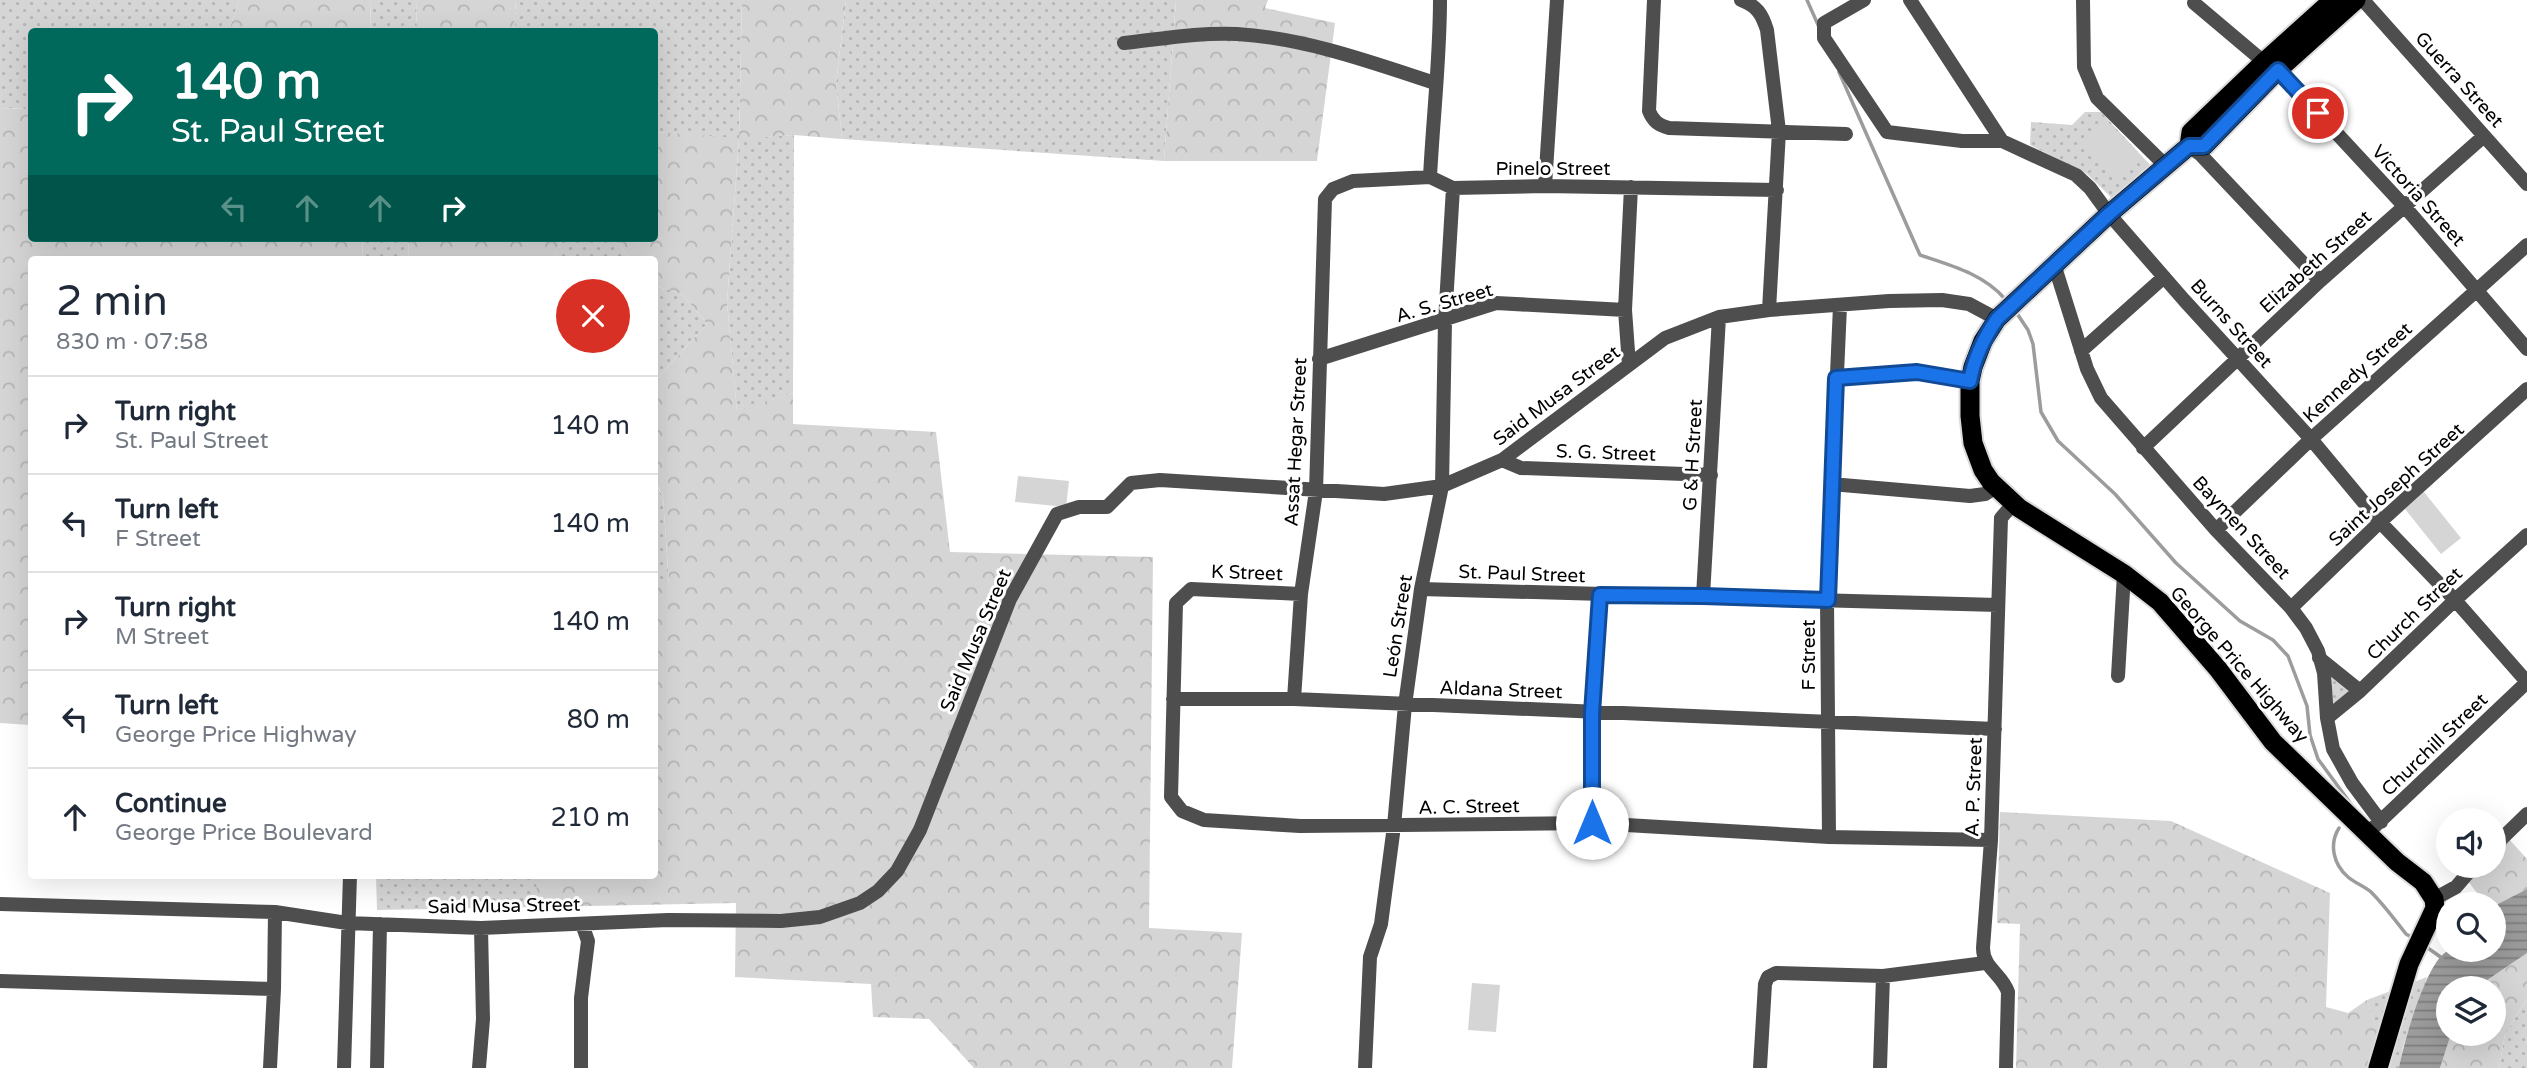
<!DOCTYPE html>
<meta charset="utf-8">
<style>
:root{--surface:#fff;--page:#f2f2f3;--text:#1f2937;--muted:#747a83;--line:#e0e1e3}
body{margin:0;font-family:"Varela Round",sans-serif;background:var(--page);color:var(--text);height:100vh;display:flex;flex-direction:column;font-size:26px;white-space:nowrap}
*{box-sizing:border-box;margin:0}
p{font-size:23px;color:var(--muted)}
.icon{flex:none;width:38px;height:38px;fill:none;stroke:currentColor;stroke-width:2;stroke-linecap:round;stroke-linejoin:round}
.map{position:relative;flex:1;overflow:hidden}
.drawer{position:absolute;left:28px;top:256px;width:630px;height:623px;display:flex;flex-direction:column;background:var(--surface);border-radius:7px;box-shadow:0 7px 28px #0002}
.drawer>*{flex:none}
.banner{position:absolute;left:28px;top:28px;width:630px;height:214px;border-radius:7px;box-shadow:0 7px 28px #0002;background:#00695c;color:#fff;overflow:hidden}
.tools{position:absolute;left:2436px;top:808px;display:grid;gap:14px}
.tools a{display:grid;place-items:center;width:70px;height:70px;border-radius:50%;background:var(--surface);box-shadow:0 7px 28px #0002;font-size:35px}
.pin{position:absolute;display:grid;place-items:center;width:60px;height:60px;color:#fff;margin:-30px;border:4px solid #fff;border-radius:50%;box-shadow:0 2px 7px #0007}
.me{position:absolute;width:77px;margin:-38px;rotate:0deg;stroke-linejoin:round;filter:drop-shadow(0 0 5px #0008)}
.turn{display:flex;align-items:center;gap:24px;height:147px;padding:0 28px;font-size:32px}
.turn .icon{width:91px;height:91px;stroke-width:2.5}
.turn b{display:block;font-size:49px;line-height:60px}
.lanes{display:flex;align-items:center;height:66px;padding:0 28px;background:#0003;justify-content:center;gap:35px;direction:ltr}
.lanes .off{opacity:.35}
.round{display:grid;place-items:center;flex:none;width:74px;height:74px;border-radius:37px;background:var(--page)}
.headline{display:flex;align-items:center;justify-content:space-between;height:119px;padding:0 28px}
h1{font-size:42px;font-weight:600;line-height:52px}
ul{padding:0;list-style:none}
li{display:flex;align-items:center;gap:21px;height:98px;padding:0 28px;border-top:2px solid var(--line)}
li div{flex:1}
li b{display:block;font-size:26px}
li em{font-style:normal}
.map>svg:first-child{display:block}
.green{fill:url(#green-dots)}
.forest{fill:url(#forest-crowns)}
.pitch{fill:#d5d5d5}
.water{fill:url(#water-rules)}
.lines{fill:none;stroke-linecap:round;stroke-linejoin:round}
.stream{stroke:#9c9c9c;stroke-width:3.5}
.highway-casing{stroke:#dbdbdb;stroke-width:23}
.minor{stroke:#4e4e4e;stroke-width:14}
.highway{stroke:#000;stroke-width:19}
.route-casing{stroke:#114b97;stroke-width:18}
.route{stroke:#1a73e8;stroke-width:12}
.labels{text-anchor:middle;stroke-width:6;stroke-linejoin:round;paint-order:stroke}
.street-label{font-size:19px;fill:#000;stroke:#fff}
</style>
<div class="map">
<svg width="2527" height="1068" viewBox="0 0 2527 1068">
<defs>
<pattern id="green-dots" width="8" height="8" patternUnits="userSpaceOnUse" patternTransform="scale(1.75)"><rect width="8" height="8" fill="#d5d5d5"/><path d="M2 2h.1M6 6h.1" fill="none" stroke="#b5b5b5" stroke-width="1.8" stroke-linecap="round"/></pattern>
<pattern id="forest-crowns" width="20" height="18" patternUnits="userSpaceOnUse" patternTransform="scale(1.75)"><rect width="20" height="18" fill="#d5d5d5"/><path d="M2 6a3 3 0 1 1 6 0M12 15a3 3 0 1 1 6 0" fill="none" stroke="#b5b5b5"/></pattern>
<pattern id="water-rules" width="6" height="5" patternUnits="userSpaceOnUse" patternTransform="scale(1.75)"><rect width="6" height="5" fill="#9c9c9c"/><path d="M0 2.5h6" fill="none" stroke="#7d7d7d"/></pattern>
</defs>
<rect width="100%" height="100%" fill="#fff"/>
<path class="green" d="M0,0H239L229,31L32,32L31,109L0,108Z
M371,0H417L416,31L370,32Z
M516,0H742L739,138L794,135L793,393L737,412L727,302L739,139L655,132L654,32H514Z
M846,0H1176L1164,161L842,139L836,83Z
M2085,112H2101L2152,167L2116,202L2087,174L2030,145L2031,122L2072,125Z
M363,238H409L408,259H362Z
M562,238H616L629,259H554Z
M655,286L682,294L707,324L655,381Z
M654,480L663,497L669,584L655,583Z
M2332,675L2350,692L2332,708Z
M376,875H537L539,907L377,910Z
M2427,977L2403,1047L2399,1068H2369L2377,1034L2367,1000Z
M2527,999V1068H2499L2505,1034Z"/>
<path class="forest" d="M239,0H371L370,31H229Z
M417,0H516L514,31H416Z
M742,0H846L836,83L842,139L794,135L739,139L727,302L737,411L793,393V424L936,432L950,552L1153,557L1149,928L1242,933L1232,1068H974L929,1019L873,1017L871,984L735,977L736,903L539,907L535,875H654V583H669L663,497L655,480V381L707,324L682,294L655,286L654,259H629L616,238H654L655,132L739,138Z
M1176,0H1268L1265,8L1335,23L1317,161H1164Z
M0,108L31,109L32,238H363L362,259H32L31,725L0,723Z
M409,238H562L554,259H408Z
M2000,812L2171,821L2330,893L2326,1007L2348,1013L2367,1000L2377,1033L2369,1068H2016L2020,924L1997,923Z
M2508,838L2527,859V889L2494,906L2486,905L2468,881L2482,866H2494V854Z
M2527,953V999L2505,1034L2499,1068H2440L2451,1034H2494V989H2474Z"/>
<path class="pitch" d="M2103,124L2138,160L2118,179L2083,143Z
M1018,476L1069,481L1066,507L1015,502Z
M2424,492L2461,538L2441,554L2405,509Z
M1472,983L1500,985L1496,1032L1468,1030Z"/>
<path class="water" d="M2527,889V953L2474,989H2448V1034H2451L2440,1068H2399C2403,1046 2427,956 2450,950C2463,947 2480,950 2494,950V906Z"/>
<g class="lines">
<path class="stream" d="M1807,0L1819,27
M1839,72L1920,255C1950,265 1984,274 2005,299
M2018,315L2028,330L2033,344L2041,412L2058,441L2115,494L2176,563L2240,621L2273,640L2288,656L2307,706L2310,735L2318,759L2351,804
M2339,828C2329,844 2333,864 2348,877C2355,883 2364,886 2371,892C2384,905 2395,920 2406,934L2413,938
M2425,946L2442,958"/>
<g class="highway-casing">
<path id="highway" d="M2333,0L2264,62L2191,132L2189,146H2204L2278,70L2356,0
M2189,146L2109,214L1997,319L1983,341L1973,367L1970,381V416L1973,443L1983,470L1991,482L2019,508L2124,574L2160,602L2218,669L2273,742L2397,862L2423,882L2434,899L2435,908L2409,964L2378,1068"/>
</g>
<path class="minor" d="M1654,0L1649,111C1653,121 1658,125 1669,128L1846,134
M1741,0C1757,6 1762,14 1767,30L1779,131L1769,310
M1864,0L1824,23V38L1887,132L1962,141H2002
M1910,0L2002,141L2076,175L2090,188L2109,214L2184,300L2311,439L2380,522L2455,600L2527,682
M2083,0L2084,67L2097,98L2166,166
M2363,0L2527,184
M2194,3L2264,62
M1124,43C1161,39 1200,32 1237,34C1305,38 1371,62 1435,83
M2278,70L2405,207L2527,349
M2189,146L2200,154L2320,281
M1430,177C1433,118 1440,59 1440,0
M1545,186L1557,0
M2055,267L2087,369L2101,398L2216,530L2291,608L2306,628L2318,651L2324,673L2327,718L2333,749L2352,783L2381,822
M2081,351L2164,277
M1319,359L1496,303L1625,310
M1629,365L1625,310L1631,187
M1836,378L1917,372L1970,381
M2143,448L2320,281L2484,136
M1502,460L1521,468L1711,475
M1831,484L1970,496L1985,494L1996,487
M2216,530L2311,439L2527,245
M1421,589L1998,605
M1301,594L1191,589L1176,603L1171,797L1182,811L1204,820L1300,826L1592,823L1829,837L1991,840
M1703,596L1719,317
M2291,608L2380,522L2527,389
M2319,658L2360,691
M2118,676L2124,574
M1173,699H1294L1995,729
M1294,699L1301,594L1316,491L1325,199L1333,189L1353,181L1430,177L1453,188L1545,186L1777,190
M2327,718L2360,691L2455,600L2527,535
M1592,823L1593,713L1600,595
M2373,828L2527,682
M1829,837L1827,600L1840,306
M2494,846L2527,814
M2434,899L2456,887L2474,866
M0,904L275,912L347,923L481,928L668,920L781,921L820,917L860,903L878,891L897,871L920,830L1010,599L1057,514L1079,507H1107L1131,483L1160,480L1384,494L1442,486L1502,460L1665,338L1719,317L1769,310L1889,301L1942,300L1969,304L1997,319
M0,981L274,989
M270,1068L274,989L275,912
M344,1068L350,875
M377,1068L380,924
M479,1068L483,1019L481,928
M581,1068V998L588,941L582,924
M1365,1068L1370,957L1381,924L1394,826L1405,705L1421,589L1442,486L1445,321L1453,188
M1760,1068L1765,984L1768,977L1776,973L1883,976L1985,963
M1880,1068L1883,976
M2006,1068L2008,992C2002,974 1983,968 1983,948L1991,840L2001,518L2014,503"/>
<use href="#highway" class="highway"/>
</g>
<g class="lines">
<g class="route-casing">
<path id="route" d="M1592,823V713L1600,595L1703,596L1828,600L1836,378L1917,372L1970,381C1974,358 1984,338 1997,319L2109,214L2189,146H2204L2278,70L2318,113"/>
</g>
<use href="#route" class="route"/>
</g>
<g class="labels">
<g class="street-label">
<text transform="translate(2460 79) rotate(48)" y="7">Guerra Street</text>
<text x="1553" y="175">Pinelo Street</text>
<text transform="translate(2419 195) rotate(48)" y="7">Victoria Street</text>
<text transform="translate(2315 261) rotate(-42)" y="7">Elizabeth Street</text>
<text transform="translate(1444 302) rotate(-16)" y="7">A. S. Street</text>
<text transform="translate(2232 323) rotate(48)" y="7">Burns Street</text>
<text transform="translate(2357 372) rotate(-42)" y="7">Kennedy Street</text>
<text transform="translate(1556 395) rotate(-37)" y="7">Said Musa Street</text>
<text transform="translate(1295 442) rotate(-87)" y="7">Assat Hegar Street</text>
<text transform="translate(1606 452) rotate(2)" y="7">S. G. Street</text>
<text transform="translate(1692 455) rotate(-87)" y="7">G &amp; H Street</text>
<text transform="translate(2396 484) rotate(-42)" y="7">Saint Joseph Street</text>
<text transform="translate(2242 527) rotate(47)" y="7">Baymen Street</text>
<text transform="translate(1247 572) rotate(2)" y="7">K Street</text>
<text transform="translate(1522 573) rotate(2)" y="7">St. Paul Street</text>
<text transform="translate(2414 613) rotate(-44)" y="7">Church Street</text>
<text transform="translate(1397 626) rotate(-81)" y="7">León Street</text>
<text transform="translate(975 640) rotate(-67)" y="7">Said Musa Street</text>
<text transform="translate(1808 655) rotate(-90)" y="7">F Street</text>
<text transform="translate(2240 664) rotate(49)" y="7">George Price Highway</text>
<text transform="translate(1501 689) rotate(2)" y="7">Aldana Street</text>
<text transform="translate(2434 744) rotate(-44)" y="7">Churchill Street</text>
<text transform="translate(1973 787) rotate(-88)" y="7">A. P. Street</text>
<text transform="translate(1469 806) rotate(-1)" y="7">A. C. Street</text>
<text transform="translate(504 905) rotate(-1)" y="7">Said Musa Street</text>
</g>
</g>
</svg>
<div class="tools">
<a><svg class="icon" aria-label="sound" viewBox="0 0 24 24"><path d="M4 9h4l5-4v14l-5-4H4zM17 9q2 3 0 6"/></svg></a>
<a><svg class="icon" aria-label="search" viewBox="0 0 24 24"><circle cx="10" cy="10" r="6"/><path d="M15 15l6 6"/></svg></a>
<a><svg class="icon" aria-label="layers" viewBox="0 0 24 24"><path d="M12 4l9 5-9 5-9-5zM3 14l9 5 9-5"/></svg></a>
</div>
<div class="pin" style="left:2318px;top:113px;background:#d93025"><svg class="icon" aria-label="arrive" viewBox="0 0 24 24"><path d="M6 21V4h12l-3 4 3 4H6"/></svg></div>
<svg class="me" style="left:1592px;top:823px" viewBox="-20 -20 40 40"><circle r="19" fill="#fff"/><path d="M0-13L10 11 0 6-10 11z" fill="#1a73e8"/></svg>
<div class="banner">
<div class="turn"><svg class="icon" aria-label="right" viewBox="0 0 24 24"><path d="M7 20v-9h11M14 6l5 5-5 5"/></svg><div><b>140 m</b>St. Paul Street</div></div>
<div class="lanes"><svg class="icon off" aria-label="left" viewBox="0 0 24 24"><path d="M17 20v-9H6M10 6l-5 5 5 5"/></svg><svg class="icon off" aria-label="ahead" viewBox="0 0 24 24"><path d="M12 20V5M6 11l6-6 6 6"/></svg><svg class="icon off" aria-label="ahead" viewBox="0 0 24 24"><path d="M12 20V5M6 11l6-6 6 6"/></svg><svg class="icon" aria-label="right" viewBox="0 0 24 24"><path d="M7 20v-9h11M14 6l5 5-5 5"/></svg></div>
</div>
<section class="drawer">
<div class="headline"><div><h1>2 min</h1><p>830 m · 07:58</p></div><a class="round" style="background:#d93025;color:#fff"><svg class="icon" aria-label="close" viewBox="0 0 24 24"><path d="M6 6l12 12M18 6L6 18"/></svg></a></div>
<ul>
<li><svg class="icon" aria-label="right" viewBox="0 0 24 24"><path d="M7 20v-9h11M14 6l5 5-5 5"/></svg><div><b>Turn right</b><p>St. Paul Street</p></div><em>140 m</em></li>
<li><svg class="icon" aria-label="left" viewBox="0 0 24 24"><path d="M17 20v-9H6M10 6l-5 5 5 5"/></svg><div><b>Turn left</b><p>F Street</p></div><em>140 m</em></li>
<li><svg class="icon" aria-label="right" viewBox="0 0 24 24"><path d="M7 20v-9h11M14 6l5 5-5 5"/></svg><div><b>Turn right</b><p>M Street</p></div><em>140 m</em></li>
<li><svg class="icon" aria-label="left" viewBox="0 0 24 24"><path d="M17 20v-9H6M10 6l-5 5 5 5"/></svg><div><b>Turn left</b><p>George Price Highway</p></div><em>80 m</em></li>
<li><svg class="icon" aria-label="ahead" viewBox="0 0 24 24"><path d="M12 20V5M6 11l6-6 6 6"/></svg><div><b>Continue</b><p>George Price Boulevard</p></div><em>210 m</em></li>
</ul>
</section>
</div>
